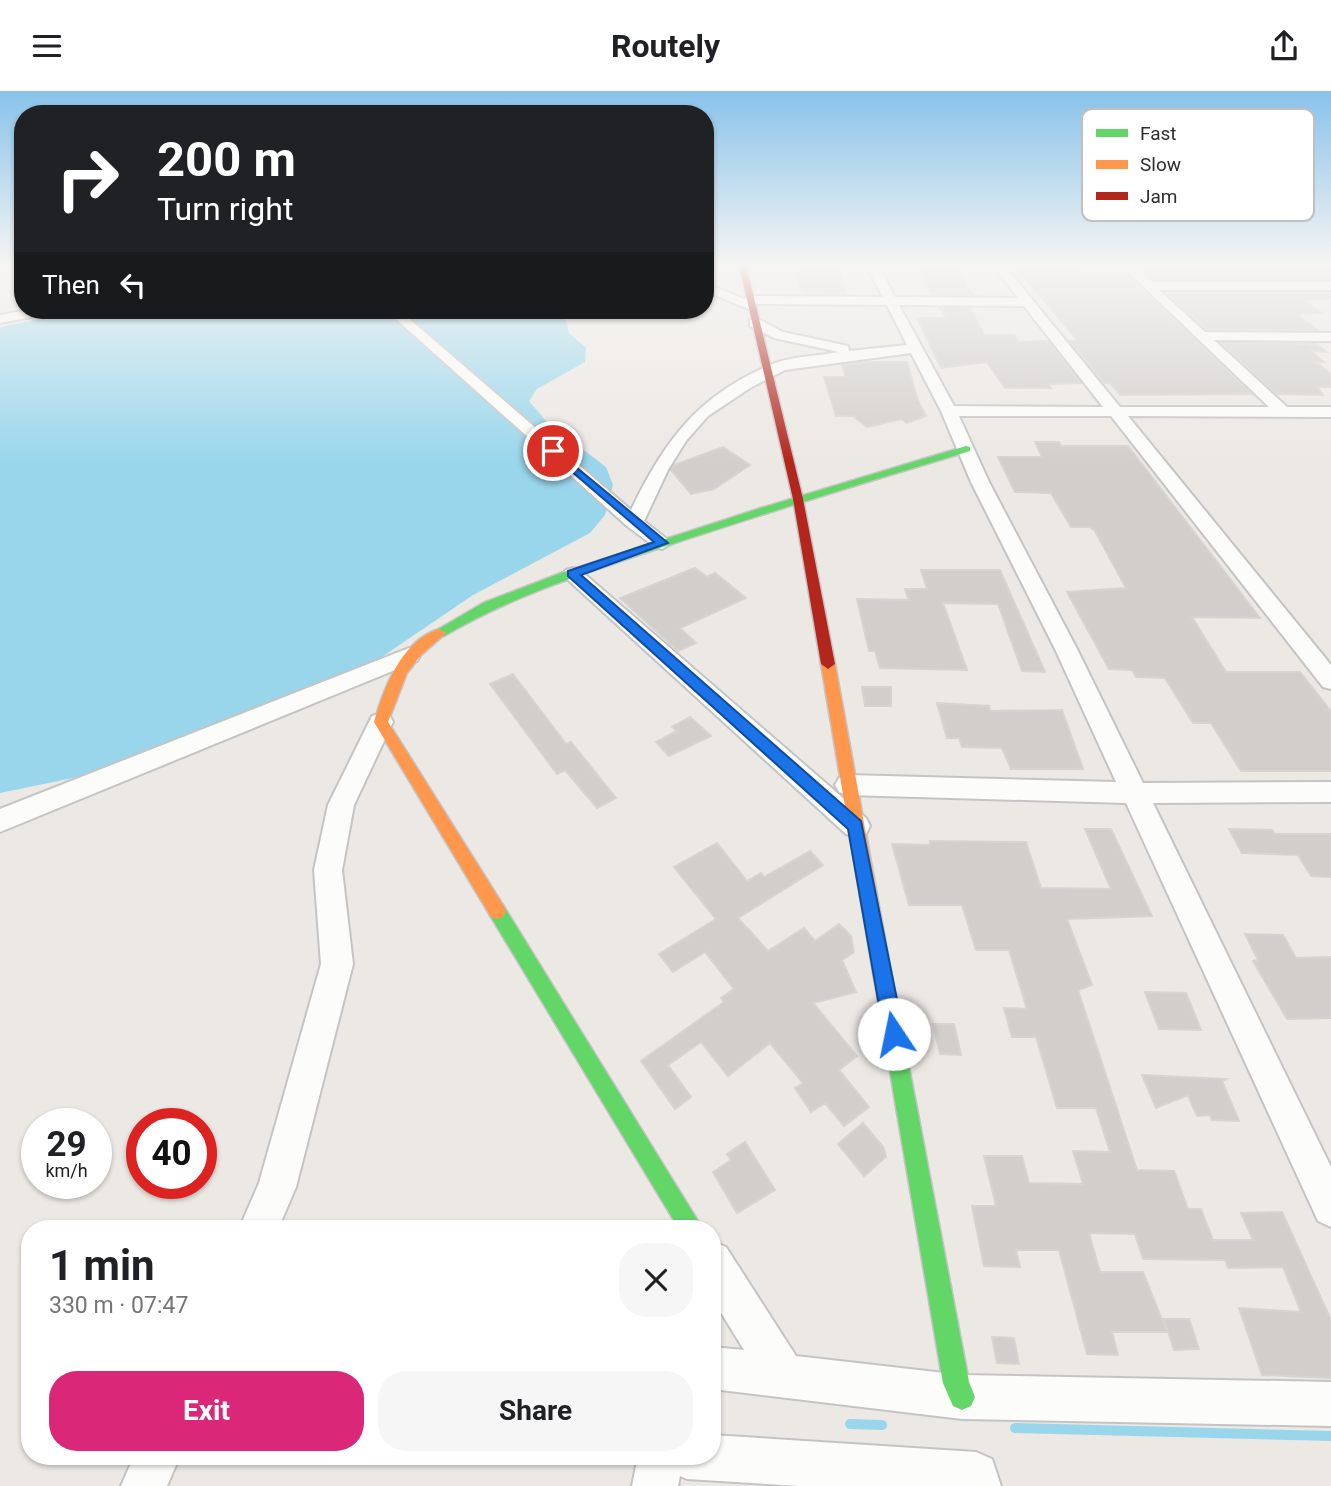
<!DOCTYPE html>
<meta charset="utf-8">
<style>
:root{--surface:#fff;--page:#f6f6f6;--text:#202124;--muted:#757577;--accent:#db2777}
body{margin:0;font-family:Roboto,sans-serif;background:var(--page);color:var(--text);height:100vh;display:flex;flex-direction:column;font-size:26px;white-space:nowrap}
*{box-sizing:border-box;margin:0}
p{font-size:23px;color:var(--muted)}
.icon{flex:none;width:38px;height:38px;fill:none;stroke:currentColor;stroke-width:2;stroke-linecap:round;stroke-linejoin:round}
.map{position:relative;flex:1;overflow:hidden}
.drawer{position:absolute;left:21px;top:1129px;width:700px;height:245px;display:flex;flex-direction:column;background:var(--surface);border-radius:28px;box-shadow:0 2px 5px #0004}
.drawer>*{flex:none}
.guide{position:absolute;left:14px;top:14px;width:700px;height:214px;border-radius:28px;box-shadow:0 2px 5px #0004;background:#202124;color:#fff;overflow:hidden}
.speed{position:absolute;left:21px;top:1017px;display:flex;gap:14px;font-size:35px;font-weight:700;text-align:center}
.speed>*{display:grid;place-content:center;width:91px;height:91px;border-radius:50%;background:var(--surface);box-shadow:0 2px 5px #0004;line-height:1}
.speed small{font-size:18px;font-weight:400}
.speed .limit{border:10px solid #d22;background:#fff;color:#111}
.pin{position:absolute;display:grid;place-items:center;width:60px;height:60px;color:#fff;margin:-30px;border:4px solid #fff;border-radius:50%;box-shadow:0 2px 7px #0007}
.me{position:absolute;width:77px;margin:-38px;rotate:349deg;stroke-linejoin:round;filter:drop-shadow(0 0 5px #0008)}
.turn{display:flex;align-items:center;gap:24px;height:147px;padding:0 28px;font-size:32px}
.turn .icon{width:91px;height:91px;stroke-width:2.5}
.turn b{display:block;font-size:49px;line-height:60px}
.then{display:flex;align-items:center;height:66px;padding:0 28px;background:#0003;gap:14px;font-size:26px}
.round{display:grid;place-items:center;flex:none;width:74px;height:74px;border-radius:28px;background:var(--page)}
.summary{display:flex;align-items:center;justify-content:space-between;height:119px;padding:0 28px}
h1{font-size:42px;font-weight:700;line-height:52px}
.action{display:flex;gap:14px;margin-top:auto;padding:14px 28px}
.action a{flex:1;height:80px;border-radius:28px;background:var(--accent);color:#fff;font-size:28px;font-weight:700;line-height:80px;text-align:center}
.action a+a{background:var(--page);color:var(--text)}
header{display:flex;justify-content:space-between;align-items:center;height:91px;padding:0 28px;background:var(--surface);font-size:32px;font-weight:700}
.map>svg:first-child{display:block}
.water{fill:#99d6ec}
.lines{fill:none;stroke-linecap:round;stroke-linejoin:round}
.stream{stroke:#99d6ec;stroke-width:10}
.building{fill:#d1cecb;stroke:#d7d4d0;stroke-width:2}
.street-casing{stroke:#c5c4c5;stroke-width:4}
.fast-casing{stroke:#c5c4c5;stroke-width:3}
.slow-casing{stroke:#c5c4c5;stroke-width:3}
.jam-casing{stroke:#c5c4c5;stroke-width:3}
.street{fill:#fcfcfb;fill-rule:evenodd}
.fast{fill:#63d668;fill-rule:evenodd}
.slow{fill:#ff974d;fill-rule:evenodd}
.jam{fill:#b3261e;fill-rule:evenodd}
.route{fill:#1a73e8;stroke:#114b97;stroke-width:2}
.key{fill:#fff;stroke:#c0c0c0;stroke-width:2}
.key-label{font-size:19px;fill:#2e2e2e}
</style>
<header><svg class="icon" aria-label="menu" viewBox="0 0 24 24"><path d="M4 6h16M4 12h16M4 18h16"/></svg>Routely<svg class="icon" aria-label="share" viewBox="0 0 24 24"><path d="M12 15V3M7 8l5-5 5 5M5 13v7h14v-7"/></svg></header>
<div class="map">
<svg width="1331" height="1395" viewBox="0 0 1331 1395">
<rect width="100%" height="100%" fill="#ece8e4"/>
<path class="water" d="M88,219H563L569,242L586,257L585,271L537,298L529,310L547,331L606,376L613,394L605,424L590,442L473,504L367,576L102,681L0,702V236Z"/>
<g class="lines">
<path class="stream" d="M850,1333L882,1334
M1015,1337L1331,1345"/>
</g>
<path class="building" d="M916,174H953L973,204H932Z
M1014,174H1072L1079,182L1126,183L1252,303L1120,304L1110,292H1104L1070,250H1078Z
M1140,174H1317L1331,176V188H1153Z
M798,176H839L846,203H802L796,181H799Z
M1166,202H1331V207L1305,210L1322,222L1297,223L1317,239L1206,238Z
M940,217H970L984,244H1014L1019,251L1048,250L1081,292L1048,293L1051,297H1005L987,271L941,277L917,227H946Z
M1221,252L1317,253L1327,261L1311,260L1324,271H1316L1331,283V296H1317L1323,304L1276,303Z
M864,271H907L918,310L926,325L907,332L901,328L867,336L853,325H836L824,286H846L842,274Z
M1035,351H1059L1061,355H1128L1260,527L1192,526L1226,581H1300L1331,620V680H1241L1211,632H1193L1165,587L1136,586L1132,579L1109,578L1067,501L1126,497L1095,440L1090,436H1071L1051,402L1015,401L998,366H1042Z
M723,356L750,374L714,398L691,403L671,379L674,374Z
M695,477L707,486L715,482L746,507L680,537L696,552L678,560L620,507Z
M921,479H1000L1045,581L1022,580L998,513L943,512L967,579L880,577L875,560H869L857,508L909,509L905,498H927Z
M513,583L566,653L571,651L616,707L597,717L565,679L557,683L490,593Z
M862,596H891V615H865Z
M937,612L989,615L990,620L1062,619L1083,678H1011L1002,657L962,656L959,647H947Z
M690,626L711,645L669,665L656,651L677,640L672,636Z
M1085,738H1111L1152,825L1067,828L1092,894L1078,899L1137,1079L1174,1080L1188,1118H1201L1213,1149H1253L1241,1122L1282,1121L1331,1229V1287L1262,1284L1239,1217L1301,1221L1283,1176L1228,1177L1225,1169L1143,1168L1135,1143L1089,1142L1100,1181H1143L1167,1241H1112L1118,1264L1087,1263L1059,1159H1016L1020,1176L984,1175L972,1115H996L984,1065H1022L1029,1092L1083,1093L1073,1060L1110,1061L1096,1017H1057L1036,946H1012L1004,917L1027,918L1009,859H976L962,814H909L892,753L930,754V750L1026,751L1041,797L1111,798Z
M1229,738L1272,739L1275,743H1331V786L1311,785L1298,764L1242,762Z
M717,752L747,790L761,782L764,786L810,760L823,774L738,827L768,860L804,837L815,850L839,833L851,845L854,861L842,869L856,901L813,912L857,965L839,979L869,1016L844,1035L825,1012L811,1021L795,997L803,992L770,952L728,985L701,951L668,974L691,1006L675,1018L641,970L724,911L721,907L734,898L705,861L673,881L659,863L716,828L674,776Z
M1245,843L1283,844L1296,867L1331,866V927L1287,928L1253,870L1258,869Z
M1145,901L1186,902L1201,939L1159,938Z
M933,933H954L961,964L940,963Z
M1142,984L1226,988L1222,990L1239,1030L1212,1029L1210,1024L1197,1025L1188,1004L1156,1017Z
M863,1032L884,1057L886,1066L864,1085L838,1053Z
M745,1051L775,1099L737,1122L713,1081L731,1069L727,1063Z
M1164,1228H1189L1199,1258L1174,1259Z
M992,1246L1014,1247L1019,1273L997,1272Z"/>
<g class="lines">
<g class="street-casing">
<path id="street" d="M866,174H878L895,206L1018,207L993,174H1004L1120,316H1269L1121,174H1133L1152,191H1331V199H1159L1205,241L1331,242V250L1214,249L1287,316H1331V326L1128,325L1331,574V598L1323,596L1111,325H959L989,391L1077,558L1143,692L1331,691V711L1153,712L1331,1076V1136L1318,1130L1126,712L848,704L839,701L835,694L839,687L848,684L1116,691L1055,558L971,391L941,320L911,262L785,279L750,297L708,325L686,350L668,379L644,430L672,452L662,458L655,456L627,435L386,219H399L631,419C665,348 700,302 775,272C794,265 819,265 839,261L774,247L750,235V229H760L783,241L848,255L849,260L907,254L887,214L756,213L755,218L751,219L705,200V192L744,208L749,205L883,206ZM899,214L1024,215L1103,316L954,315Z
M28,219H53L47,223L0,232V224Z
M573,477L580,479L866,727L870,735L866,743L856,746L846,743L566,487L563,483L566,479Z
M409,557L417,560L420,565L417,570L0,741V718Z
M381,622L390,625L393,631L354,714L342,779L353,873L296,1096L278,1138H239L259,1092L321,873L314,779L328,714L372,625Z
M712,1150L726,1156L796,1265L962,1284L1331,1291V1335L962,1328L712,1298V1256L744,1259L712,1207Z
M712,1344L976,1361L992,1368L1001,1395H799L687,1388L680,1385L678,1395H632L638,1365H712Z
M134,1365H180L167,1395H121Z"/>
</g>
<g class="fast-casing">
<path id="fast" d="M966,355L970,356V360C866,391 762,423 660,457C585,482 512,505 444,545L439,546L432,542L483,512L561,482L761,417Z
M497,812L503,814L703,1138H679L491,826L488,820L491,814Z
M882,872L889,875L891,881L969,1291L975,1306L971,1315L962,1319L953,1315L943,1292L873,881L875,875Z"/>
</g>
<g class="slow-casing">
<path id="slow" d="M439,538L446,542L421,564L407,582L388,631L503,814L506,820L503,826L497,828L491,826L374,631C384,597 401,550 439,538Z
M828,568L835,573L891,881L889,887L882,890L875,887L873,881L821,573Z"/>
</g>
<g class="jam-casing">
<path id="jam" d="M739,174H746L803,408L835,573L828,578L821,573L793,408Z"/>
</g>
<use href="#street" class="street"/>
<use href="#fast" class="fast"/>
<use href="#slow" class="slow"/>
<use href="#jam" class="jam"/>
</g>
<linearGradient id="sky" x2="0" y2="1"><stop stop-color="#88c2ea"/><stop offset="0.47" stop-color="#f6f5f3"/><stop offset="1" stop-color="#f6f5f3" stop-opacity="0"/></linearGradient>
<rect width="1331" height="370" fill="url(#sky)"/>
<path class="route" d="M553,357L668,452L581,484L861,730L904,943L902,950L894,953L887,950L884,943L848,738L568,485V480L654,451L550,362L548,360Z"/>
<rect x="1082" y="18" width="232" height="112" rx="10" class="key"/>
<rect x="1096" y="38" width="32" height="8" fill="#63d668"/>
<rect x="1096" y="69" width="32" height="9" fill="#ff974d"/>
<rect x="1096" y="101" width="32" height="8" fill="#b3261e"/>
<g class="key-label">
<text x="1140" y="49">Fast</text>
<text x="1140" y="80">Slow</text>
<text x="1140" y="112">Jam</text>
</g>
</svg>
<div class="speed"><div>29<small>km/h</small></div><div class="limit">40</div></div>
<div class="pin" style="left:553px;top:360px;background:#d93025"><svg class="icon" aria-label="arrive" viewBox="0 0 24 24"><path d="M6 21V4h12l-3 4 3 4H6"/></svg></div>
<svg class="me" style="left:894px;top:943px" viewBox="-20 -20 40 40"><circle r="19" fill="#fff"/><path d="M0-13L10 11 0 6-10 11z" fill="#1a73e8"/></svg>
<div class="guide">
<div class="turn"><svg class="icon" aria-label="right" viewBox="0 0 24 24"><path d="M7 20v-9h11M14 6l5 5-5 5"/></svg><div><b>200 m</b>Turn right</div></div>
<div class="then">Then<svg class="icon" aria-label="left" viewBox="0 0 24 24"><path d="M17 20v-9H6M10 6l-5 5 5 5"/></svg></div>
</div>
<section class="drawer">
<div class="summary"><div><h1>1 min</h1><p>330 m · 07:47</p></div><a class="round"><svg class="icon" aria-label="close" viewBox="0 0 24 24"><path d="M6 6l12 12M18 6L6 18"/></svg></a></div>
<div class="action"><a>Exit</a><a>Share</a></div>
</section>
</div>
